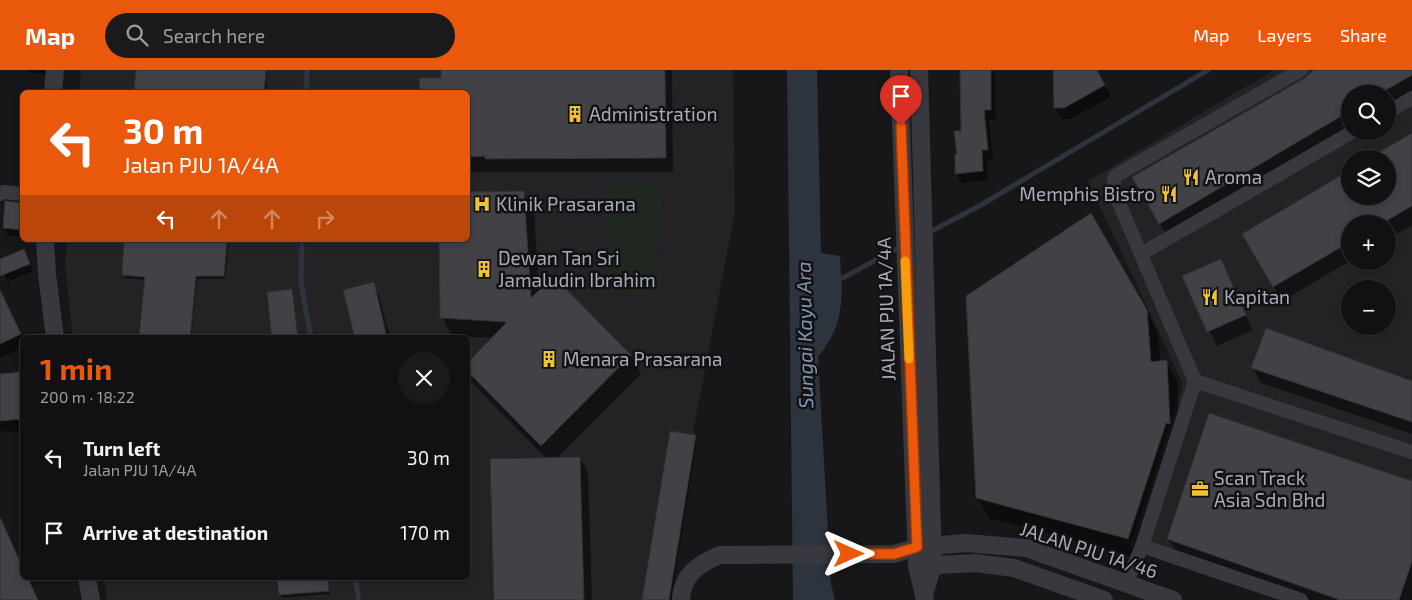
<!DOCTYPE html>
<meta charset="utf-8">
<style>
:root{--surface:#111113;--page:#1a1a1c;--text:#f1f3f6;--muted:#9c9da0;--line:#303133;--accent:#ea580c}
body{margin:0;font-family:"Exo 2",sans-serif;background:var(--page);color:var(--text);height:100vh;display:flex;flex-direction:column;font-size:19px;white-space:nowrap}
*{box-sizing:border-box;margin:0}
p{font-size:16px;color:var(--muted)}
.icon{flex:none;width:28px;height:28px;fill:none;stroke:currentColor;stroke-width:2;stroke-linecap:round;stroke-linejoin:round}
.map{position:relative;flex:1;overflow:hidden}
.panel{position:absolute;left:20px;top:265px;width:450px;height:245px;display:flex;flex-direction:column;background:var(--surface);border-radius:8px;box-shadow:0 2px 8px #0003,0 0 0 1px var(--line)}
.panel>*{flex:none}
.top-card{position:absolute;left:20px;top:20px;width:450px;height:152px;border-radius:8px;box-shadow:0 2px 8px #0003,0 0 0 1px var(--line);background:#ea580c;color:#fff;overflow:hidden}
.tools{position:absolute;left:1341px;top:15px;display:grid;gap:10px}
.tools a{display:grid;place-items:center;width:55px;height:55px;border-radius:50%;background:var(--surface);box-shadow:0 2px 8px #0003,0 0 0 1px var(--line);font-size:25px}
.pin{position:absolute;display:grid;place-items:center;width:42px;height:42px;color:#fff;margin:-51px -21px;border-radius:50% 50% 50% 0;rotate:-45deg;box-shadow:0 0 5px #0007}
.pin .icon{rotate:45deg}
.me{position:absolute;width:55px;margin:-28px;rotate:90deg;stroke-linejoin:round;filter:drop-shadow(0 0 4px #0008)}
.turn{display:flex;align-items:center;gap:18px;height:105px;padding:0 20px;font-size:22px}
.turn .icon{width:65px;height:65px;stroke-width:2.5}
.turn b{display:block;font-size:35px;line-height:42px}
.lanes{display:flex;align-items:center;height:48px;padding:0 20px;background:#0003;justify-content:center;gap:25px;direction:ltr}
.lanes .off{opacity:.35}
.round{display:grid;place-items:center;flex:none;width:52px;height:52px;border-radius:26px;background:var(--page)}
.head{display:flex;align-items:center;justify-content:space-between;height:85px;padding:0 20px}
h1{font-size:30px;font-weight:700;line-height:38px;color:var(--accent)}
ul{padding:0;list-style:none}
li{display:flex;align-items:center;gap:15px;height:75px;padding:0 20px}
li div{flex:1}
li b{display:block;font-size:19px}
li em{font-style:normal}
header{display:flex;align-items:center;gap:30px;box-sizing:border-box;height:70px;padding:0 25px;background:var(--accent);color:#fff}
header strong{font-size:24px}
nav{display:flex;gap:28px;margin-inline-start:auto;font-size:18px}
.search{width:350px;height:45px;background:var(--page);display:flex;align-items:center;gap:12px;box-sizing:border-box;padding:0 18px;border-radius:28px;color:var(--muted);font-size:19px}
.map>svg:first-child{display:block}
.built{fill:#232326;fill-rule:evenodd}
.green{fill:#1f2720}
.water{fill:#2d343d}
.shadow{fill:#0007}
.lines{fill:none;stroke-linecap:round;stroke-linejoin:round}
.stream{stroke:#2d343d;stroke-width:5}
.building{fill:#414146;stroke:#313135}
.minor{stroke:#38383e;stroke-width:14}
.tertiary{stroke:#38383e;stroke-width:18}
.route-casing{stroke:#983908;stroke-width:12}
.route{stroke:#ea580c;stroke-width:9}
.slow{stroke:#f59e0b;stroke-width:9}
.labels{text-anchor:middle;stroke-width:5;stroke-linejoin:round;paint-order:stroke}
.poi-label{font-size:19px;fill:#a9acb8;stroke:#121214;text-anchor:start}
.street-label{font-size:19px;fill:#a9acb8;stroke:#121214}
.water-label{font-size:20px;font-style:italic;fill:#8197b3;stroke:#121214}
</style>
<header>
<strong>Map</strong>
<div class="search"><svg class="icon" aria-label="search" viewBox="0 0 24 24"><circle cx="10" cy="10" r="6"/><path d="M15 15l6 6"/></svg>Search here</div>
<nav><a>Map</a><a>Layers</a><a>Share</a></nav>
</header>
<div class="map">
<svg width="1412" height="530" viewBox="0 0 1412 530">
<rect width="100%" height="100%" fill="#171719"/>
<path class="built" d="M81,0H733L735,141L674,463L666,530H107L104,508H468V268L73,267L65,194L67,170H468V22H79Z
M1274,0H1412V530H1284L1130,478L1183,314L1088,111ZM1350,24H1388V61H1350ZM1350,89H1388V126H1350ZM1350,154H1388V191H1350ZM1350,219H1388V256H1350Z"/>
<path class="green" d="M605,113H651L660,123L664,135L654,212L644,224L629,226L599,197L608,187Z"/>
<path class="water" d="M787,0H817L821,183L840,186C842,229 846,252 818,287L831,514L835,530H793Z"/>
<path class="shadow" d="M29,0H51L50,5L30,2Z
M137,0H267L266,22H136Z
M442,0H672L673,102H468V22H421V10L442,9Z
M962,0H992L995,6L996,49L989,50L993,89L987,90L988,110L961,113L956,103L963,62Z
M1055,0H1097L1111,27L1070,49H1062L1055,38Z
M1316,0H1412V25L1388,39V24H1350V61L1168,168L1133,107L1306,9Z
M1412,64V155L1388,169V154H1350V191L1282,231L1244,165L1350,101V126H1388V89Z
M524,122L534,141L539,222L630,285L641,304L557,388H580L588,402L592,530H495L547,389L475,316L468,304V294L493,268L452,266L442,247L440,170H468V123Z
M6,133H22V167L8,166L4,158Z
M1091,145L1158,262L1160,292L1166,291L1177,311L1180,373L1139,488L989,448L978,428Z
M125,170H229L225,209H197L191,268H140L146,210L125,208L123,205Z
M27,188L33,201L8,212L0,196V191Z
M1220,191L1253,260L1217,276L1184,207Z
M373,214L379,225L390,268H356Z
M291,220L298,268H273Z
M0,236L12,245L22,269V278L0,288Z
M1253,298L1411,313L1412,311V364L1261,313Z
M22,303V361L0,362V305Z
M695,366L697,369L671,530H643Z
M1412,413V530H1309L1177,483L1168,469Z
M0,449L22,494V508H29L39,530H0Z
M278,508H328L330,524L282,528Z"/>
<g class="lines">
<path class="stream" d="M306,22L307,0
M928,163L981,135L1208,0
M302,170L301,212L311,268
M837,211L902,176
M356,514L359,530"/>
</g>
<path class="building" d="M136,0H266L264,22H134Z
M441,0H665L666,88L485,89V86L468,87V22H420L419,8H441Z
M960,0H991V40H984L988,80H982L983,101L955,104V84H957L954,61H961Z
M1053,0H1097L1105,15L1064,38H1054Z
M1314,0H1412V5L1379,24H1350V41L1159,154L1132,107L1305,8Z
M1412,63V136L1381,154H1350V172L1273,217L1242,164L1350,100V126H1388V89H1368Z
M524,121L531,228L553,206L631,285L541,376L468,302V292L507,252L440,248L439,170H468V122Z
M5,131L22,133V160L3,158Z
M1091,143L1147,240L1151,292L1167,290L1170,354L1166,353L1128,469L976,428L966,226Z
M124,170H227L224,206H196L190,268H139L145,207L122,205Z
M24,179L30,194L0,206V189Z
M1221,189L1246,245L1207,262L1182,206Z
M374,212L387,268H355L343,220Z
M292,219L298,268H272L267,222Z
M0,220L21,264L0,274Z
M1266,258L1412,311V352L1251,298Z
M22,302V349L0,351V304Z
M1209,343L1412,411V491L1399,530H1340L1167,469Z
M670,361L696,365L669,530H642Z
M580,387L584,530H494L490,389Z
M0,447L22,496V508H28L38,530H0Z
M277,508H328L329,521L279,525Z"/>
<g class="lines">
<path class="minor" d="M1388,42L1412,28
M0,124L4,122L22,124
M1141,184L1354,61
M1195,311L1412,382
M1142,476L1301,530
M1126,514L1142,476L1195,311L1113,119L1115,106L1301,0"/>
<path class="tertiary" d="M899,0L917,496L925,530
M919,0L933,495L925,521
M53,22L55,0
M45,170L47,204L55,268
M922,496L975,493L1014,498L1104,530
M87,508L91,530
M681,530C682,505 698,494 720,485L894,484L917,477L966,473L1026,478L1173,530"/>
</g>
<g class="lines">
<g class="route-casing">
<path id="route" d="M849,484H894L917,477L901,56"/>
</g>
<use href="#route" class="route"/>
<path class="slow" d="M905,191L909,289"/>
</g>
<defs>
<g id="building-bare" transform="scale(1.35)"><path d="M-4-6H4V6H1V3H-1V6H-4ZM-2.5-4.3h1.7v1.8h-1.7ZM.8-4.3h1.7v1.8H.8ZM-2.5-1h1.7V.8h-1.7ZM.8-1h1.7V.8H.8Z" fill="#efc339" stroke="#121214" stroke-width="2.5" paint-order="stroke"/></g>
<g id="restaurant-bare" transform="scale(1.35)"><path d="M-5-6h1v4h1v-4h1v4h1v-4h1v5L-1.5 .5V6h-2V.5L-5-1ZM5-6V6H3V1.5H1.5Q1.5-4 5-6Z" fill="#efc339" stroke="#121214" stroke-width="2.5" paint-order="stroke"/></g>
<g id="hospital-bare" transform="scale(1.35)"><path d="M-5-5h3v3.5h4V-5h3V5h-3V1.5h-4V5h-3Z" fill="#efc339" stroke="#121214" stroke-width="2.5" paint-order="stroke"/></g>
<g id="office-bare" transform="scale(1.35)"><path d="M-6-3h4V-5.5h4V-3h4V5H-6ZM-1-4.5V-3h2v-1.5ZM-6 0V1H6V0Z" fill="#efc339" stroke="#121214" stroke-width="2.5" paint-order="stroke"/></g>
</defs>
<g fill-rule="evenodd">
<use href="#building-bare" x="575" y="44"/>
<use href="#restaurant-bare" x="1191" y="107"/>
<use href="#restaurant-bare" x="1169" y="124"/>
<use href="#hospital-bare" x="482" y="134"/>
<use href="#building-bare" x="484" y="199"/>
<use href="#restaurant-bare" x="1210" y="227"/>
<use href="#building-bare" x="549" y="289"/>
<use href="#office-bare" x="1200" y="419"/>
</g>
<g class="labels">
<g class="poi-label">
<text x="589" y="51">Administration</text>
<text x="1205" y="114">Aroma</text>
<text x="1155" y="131" text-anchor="end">Memphis Bistro</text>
<text x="496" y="141">Klinik Prasarana</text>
<text x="498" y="195">Dewan Tan Sri<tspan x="498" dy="22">Jamaludin Ibrahim</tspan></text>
<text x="1224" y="234">Kapitan</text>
<text x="563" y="296">Menara Prasarana</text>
<text x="1214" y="415">Scan Track<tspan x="1214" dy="22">Asia Sdn Bhd</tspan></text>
</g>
<g class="street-label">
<text transform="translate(886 239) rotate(-92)" y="7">JALAN PJU 1A/4A</text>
<text transform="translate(1089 480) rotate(18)" y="7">JALAN PJU 1A/46</text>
</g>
<g class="water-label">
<text transform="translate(805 265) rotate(-91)" y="7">Sungai Kayu Ara</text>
</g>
</g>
</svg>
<div class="tools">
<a><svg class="icon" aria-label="search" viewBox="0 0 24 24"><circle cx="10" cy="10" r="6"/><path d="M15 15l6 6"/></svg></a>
<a><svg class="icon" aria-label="layers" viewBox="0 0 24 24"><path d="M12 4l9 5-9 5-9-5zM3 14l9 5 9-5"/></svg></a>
<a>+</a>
<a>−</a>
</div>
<div class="pin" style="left:901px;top:56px;background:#d93025"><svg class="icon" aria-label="arrive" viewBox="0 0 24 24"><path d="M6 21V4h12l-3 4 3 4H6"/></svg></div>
<svg class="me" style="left:849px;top:484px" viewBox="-20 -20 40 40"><path d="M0-17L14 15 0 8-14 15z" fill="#ea580c" stroke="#fff" stroke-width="4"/></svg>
<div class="top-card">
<div class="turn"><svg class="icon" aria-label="left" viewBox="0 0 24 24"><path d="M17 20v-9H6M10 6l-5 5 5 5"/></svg><div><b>30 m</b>Jalan PJU 1A/4A</div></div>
<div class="lanes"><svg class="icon" aria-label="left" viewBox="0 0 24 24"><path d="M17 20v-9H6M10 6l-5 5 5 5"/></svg><svg class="icon off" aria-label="ahead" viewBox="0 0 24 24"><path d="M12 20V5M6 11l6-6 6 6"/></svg><svg class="icon off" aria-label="ahead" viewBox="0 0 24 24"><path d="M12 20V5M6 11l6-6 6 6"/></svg><svg class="icon off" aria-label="right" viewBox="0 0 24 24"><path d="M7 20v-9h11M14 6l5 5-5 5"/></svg></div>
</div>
<section class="panel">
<div class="head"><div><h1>1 min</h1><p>200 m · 18:22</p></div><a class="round"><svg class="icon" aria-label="close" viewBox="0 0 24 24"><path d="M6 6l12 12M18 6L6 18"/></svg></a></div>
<ul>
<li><svg class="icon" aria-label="left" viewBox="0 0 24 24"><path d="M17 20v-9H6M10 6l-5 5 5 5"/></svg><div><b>Turn left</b><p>Jalan PJU 1A/4A</p></div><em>30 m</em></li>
<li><svg class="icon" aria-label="arrive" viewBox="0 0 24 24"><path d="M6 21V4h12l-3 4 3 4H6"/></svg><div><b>Arrive at destination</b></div><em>170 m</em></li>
</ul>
</section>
</div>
